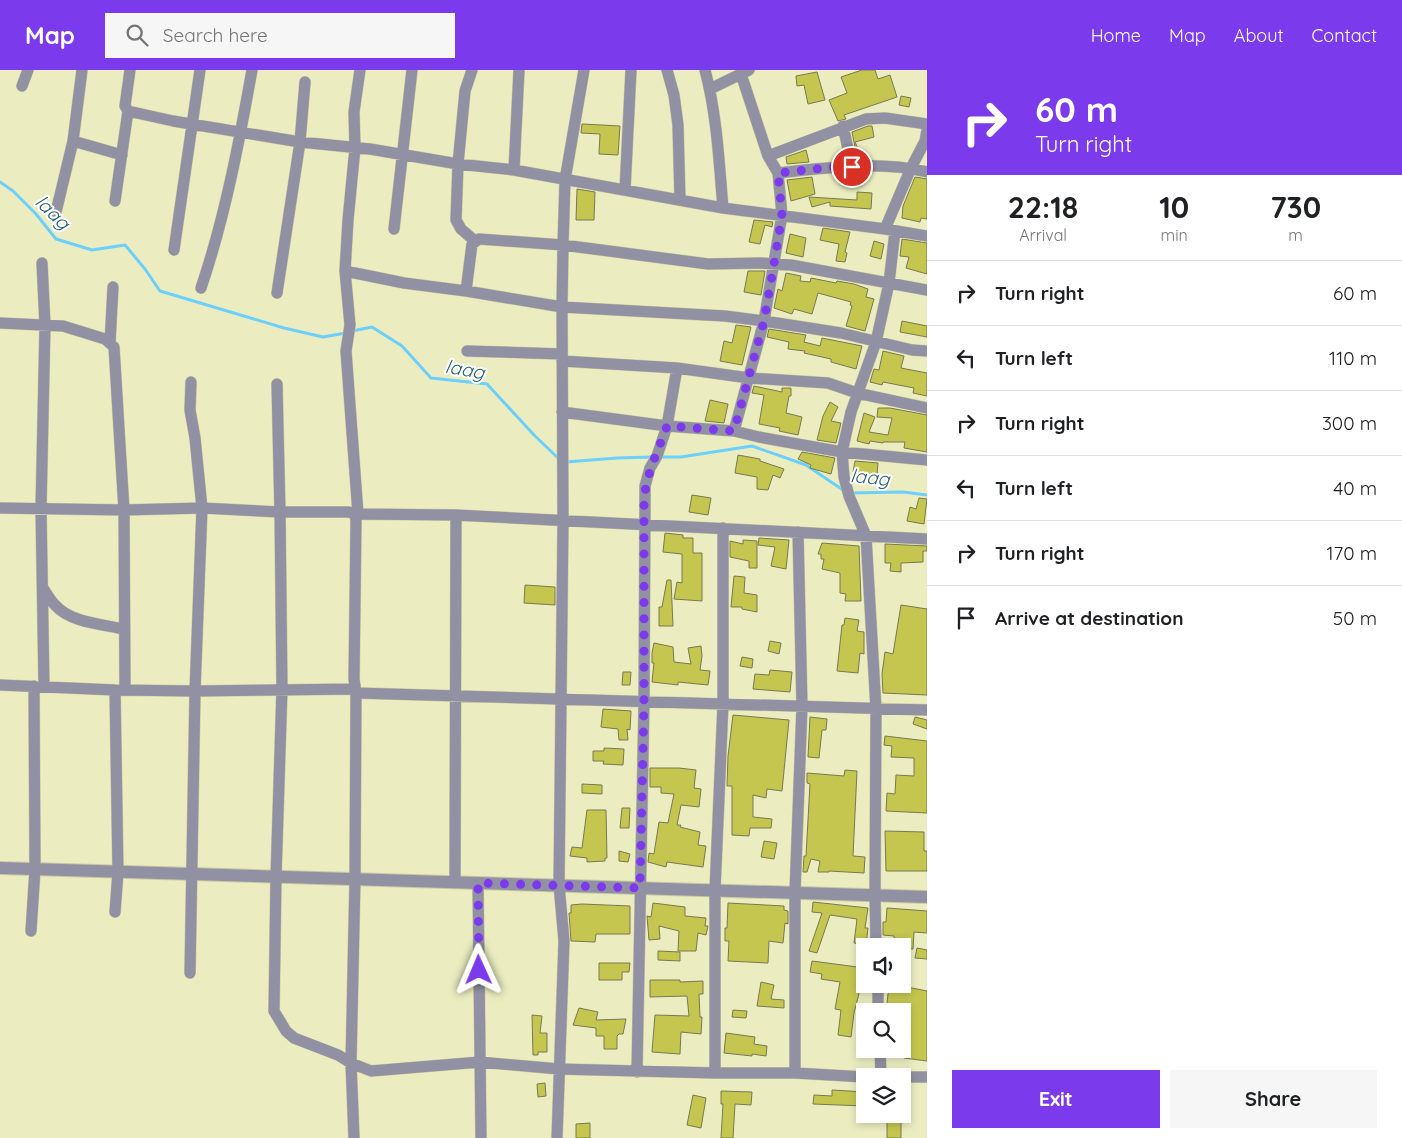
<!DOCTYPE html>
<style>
:root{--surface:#fff;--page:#f6f6f6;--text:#202124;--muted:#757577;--line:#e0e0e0;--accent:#7c3aed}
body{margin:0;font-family:Quicksand,sans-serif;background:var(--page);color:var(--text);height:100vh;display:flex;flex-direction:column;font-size:19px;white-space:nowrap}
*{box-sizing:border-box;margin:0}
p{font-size:16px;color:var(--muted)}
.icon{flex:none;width:28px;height:28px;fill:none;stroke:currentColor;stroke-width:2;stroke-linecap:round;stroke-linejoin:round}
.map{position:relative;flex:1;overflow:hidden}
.panel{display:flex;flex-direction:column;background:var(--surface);width:475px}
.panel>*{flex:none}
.banner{background:#7c3aed;color:#fff;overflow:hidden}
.tools{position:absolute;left:856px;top:868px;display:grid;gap:10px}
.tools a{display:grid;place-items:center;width:55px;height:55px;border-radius:0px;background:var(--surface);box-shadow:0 2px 8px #0003;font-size:25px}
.pin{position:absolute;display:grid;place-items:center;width:42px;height:42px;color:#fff;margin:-21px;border:2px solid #fff;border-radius:50%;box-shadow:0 1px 5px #0007}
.me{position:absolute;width:55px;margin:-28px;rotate:359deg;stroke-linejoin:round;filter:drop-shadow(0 0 4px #0008)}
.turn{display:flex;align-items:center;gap:18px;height:105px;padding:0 25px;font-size:22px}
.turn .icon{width:65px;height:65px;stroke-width:2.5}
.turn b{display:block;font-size:35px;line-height:42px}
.eta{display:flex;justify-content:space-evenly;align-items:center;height:85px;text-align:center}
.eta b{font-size:30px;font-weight:700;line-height:35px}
.button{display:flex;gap:10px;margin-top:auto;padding:10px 25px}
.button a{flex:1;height:58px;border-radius:0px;background:var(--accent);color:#fff;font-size:20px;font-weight:700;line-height:58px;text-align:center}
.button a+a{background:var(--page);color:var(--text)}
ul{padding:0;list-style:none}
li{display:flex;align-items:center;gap:15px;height:65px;padding:0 25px;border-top:1px solid var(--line)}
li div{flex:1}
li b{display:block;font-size:19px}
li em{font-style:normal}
header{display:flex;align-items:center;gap:30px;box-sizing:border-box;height:70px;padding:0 25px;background:var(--accent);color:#fff}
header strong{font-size:24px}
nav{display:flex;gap:28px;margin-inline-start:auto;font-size:18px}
.search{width:350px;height:45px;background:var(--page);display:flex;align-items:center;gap:12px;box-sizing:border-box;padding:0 18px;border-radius:0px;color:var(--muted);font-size:19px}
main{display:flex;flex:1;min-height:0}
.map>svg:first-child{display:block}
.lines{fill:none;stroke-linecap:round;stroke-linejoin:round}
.stream{stroke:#6ccffc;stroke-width:3}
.building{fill:#c5c64f;stroke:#787950}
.minor-casing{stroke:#c9caa2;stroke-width:12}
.tertiary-casing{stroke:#c9caa2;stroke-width:14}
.minor{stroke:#9291a3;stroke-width:11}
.tertiary{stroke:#9291a3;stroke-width:12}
.route{stroke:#7c3aed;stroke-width:9;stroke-dasharray:0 16.2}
.labels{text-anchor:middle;stroke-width:4;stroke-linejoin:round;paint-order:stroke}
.water-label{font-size:19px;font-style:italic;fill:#295f76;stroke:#fff}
</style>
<header>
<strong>Map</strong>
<div class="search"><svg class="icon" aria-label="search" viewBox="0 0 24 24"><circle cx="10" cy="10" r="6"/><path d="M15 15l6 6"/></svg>Search here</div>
<nav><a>Home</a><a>Map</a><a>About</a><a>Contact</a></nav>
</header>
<main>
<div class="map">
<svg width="927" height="1068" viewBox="0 0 927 1068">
<rect width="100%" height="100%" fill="#ebedc0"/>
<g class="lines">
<path class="stream" d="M0,112L13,121L36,144L56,169L92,180L125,175L145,199L160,221L284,258L323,267L346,263
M352,261L372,257L402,276L431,308L487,314L534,365L559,389
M661,387H681L752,376L806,395L843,420
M566,392L617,388L652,387
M851,423L903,422L927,425"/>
</g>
<path class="building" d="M862,0H875L878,9L890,5L897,27L844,45L846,49L838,51L829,30L847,23L841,7Z
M817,2L825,30L808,34L804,15L797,16L796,6Z
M901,26L911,28L909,37L899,35Z
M582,54L620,56L618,85L599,84L600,64L581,63Z
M868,56H872L874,67L855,72L859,81L856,82L852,62Z
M806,80L809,92L787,94L786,87Z
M812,107L815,124L791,131L787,110Z
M915,107L927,109V149L921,148L920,152L902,148L903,136Z
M577,119L595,122L594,150H576Z
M857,122L872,123L871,139L830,136V132L812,137L809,127L857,130Z
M754,150L773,152L772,157L765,155L760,174L749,172Z
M823,158L850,162L845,182L847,183L845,192L836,191L839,174L820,170Z
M790,164L806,168L803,187L786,183Z
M902,169L927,173V204L906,198L909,187L900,186Z
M874,171L884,174L881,189L870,186Z
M748,201H765L761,225L744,222Z
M786,203L801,206L800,211L810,212L811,208L836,213L837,211L854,214L868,219L866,227L874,229L865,261L846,256L852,236L850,235L851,232L818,223L812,244L794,239L792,244L774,238L778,219L782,221Z
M902,251L927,256V267L900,262Z
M736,255L751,257L742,295L720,291L724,271L732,273Z
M769,259L806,265L804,272L820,276L822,268L862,276L856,299L831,292V289L804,283L805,281L788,279L789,272L767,267Z
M883,281L904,286L901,298L927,303V326L913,323L914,318L883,312L882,315L870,312L874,299L879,300Z
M754,316L782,322V318H791V326H789L786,343L802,347L798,365L779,361L780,358L759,354L764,325L752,323Z
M710,330L728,334L724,353L705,351Z
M830,332L838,337L831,351L841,353L836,373L817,370L823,346Z
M878,338H890L927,345V382L904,378L905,372H883V373L870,371L869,374L857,371L864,343L875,347L869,362L888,365L892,348L877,347Z
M802,382L835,388L831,404L810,398L811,395L798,389Z
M738,385L760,389V391L784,399L780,408L773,405L768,420L757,419V407L735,403Z
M855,391L878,393L877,405L853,402Z
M692,425L711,428L708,445L689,442Z
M919,428L927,429L924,454L907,451L910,437L916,439Z
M665,463L683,465V468H693V483H702V531L674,529L677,512L682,513V484L663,482Z
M759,468L789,470L786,499L771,496L775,477L758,475Z
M743,470L757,471V498H749V491L730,487V471L743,474Z
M822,473L859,476L861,531H845L846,524L840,523V503L822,499L824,489H821V484H818Z
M885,474L927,476V481H923V492L901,493V502L890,501L891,493H885Z
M734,506L745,507L744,523L757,525V542L742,539V537H731Z
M667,510H671L673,556H659V537H662Z
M525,515L555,517V535L524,533Z
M901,535L927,539V625L883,623L882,604L885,582L893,584Z
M845,548L859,550L857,561L864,562V584L860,583L858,603L837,601L842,555H844Z
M770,571L781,573L779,584L768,581Z
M654,573L673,577L674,592L691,594L688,578L701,576L702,586L700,600L710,601L708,615L678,612V615L652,612L654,593H652V583Z
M742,587L753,589L752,598L740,596Z
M770,600L792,602L790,622L753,619L755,604L769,605Z
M623,602H631L630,615H622Z
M603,639L631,641L630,660L627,659L628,670H619L618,659L601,657Z
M733,645L789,650L782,721L767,719L766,728L753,725V747L772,749L771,758H750L749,766L732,765V716H727L728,686Z
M810,647L827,649L826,660H822L819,688L808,687Z
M915,647L927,650V659L913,654Z
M885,666L927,671V743L886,741L887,723L895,724L896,705L914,706V688L891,687L892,676L884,675Z
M604,678L624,679L623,695L603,694L604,691H593V681H604Z
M650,698H679L696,700L694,718L701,719L699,737L681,735L677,755H681L680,757L700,762L698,775L706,776L703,797L667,792L666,797L648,792L649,783L654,784L659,752L668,753L674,724L661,723V717H650Z
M845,700L857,701L853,786L865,787L864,803L829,801V802H818L820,791L811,789L807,802H803L804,786H806L810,714L807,713V703L844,706Z
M582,714L602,715V724L582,723Z
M622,738H630L629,758H620Z
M587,740H606L607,788H605V791L587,792V788L570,786L572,777L582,778Z
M885,761L924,762V781H927V801H886Z
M764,771L777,773L774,789L761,787Z
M619,781L630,784L628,792L619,791Z
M813,832L868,838L865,858H868L866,875L854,873L857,849L830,845L817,883L809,881L822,843L812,842Z
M653,833L685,837V846L706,848L705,856H708L706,865L698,863L696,881H678L679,861L659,856L660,869L649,870L647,846L651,847Z
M728,833L784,836V840L788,841V854L785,853L783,873L769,871L768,893L728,891L729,871H725V858H727Z
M582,834L630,836V864H596L595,872L571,871L569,843H571V835Z
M887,838L927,841V863L914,862L913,879L902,878V876H899V872H894V866L883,865V852H886Z
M917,878L927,880V889L915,888Z
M658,881L680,882V891L658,890Z
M812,891L865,898L864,913L862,912L854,943L851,967L838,965L841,940L835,939L840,912L821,909L822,904L810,902Z
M599,893H630L629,902H622V910H599Z
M650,910H680V912L703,911V924H699L700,947H702L701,964L681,962L680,984L652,982L655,945L689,946L687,926L650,927Z
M761,912L774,915L771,929L784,930V938L757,936Z
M897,914H908L907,917L927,921V991L904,988L905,972H902V941H886L889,916L896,917Z
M579,938L598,942L596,950L626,949L623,964H619L617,966V979H604V966H596V958L573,955Z
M733,940L747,941L746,948L732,947Z
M532,945L542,946L540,963H547V982H538V985H533Z
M726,963L755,967L754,974L767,976L766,986L752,984V986L724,983Z
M545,1013L546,1026L538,1027L537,1014Z
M832,1020L865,1022V1036L813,1034L814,1025L832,1026Z
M721,1021L752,1022L751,1035L735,1034L733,1068H721L723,1034H721Z
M693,1025L706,1028L701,1058L687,1055Z
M887,1047H901V1068H887Z
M590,1053V1068H576V1054Z"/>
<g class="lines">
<g class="minor-casing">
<path id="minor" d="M472,0L465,21L458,94L456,150L461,159L475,171
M667,0L674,25L678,55L680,130
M705,0C717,45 719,92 723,138
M22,16L28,0
M710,19L749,0
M128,41L173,51L300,72L370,79L458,94L514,100L723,138L885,159L927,166
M843,56L852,97
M73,71L122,85
M768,86L866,49L885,48L927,54
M514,100L519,0
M778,103C826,98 880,90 927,102
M625,120L631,0
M115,131L128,41L125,36L130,0
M56,142L73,71L82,0
M394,159L412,0
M885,159L911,98L925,71L927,60
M174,180L200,0
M42,193L45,255L41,439L44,616
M345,201L404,213L466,221L562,237L725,246L764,251L841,263L912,280L927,281
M201,218C225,147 239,73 252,0
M466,221L472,174L479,169L563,175L708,194L760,193L791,195L927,220
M277,223L300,72L305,12
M0,253L63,256L105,269L114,277L124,440L125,620
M110,273L113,217
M467,281L562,284
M562,291L677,298L749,308L828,313L857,323L927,338
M277,314L280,442L282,619L276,807L274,941L286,961L294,968L338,985L351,993L371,1001L480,992L559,999L715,1003H795L865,1007
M562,342L667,356L734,361L759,367L842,382L927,390
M734,361L764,251L782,145L778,103L768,86L741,4
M0,438L124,440L202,438L280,442H349L355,444L456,445L927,469
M358,444L346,281L350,255L345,201L348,150L355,78L354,42L360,0
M43,518C47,524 50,530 55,535C71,553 102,554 124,559
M0,615L115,620L195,621L355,619
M115,620L118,802L115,842
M356,623L927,640
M455,812L456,445
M478,813L481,1068
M31,861L35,799L34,616
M876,876L875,825L876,639L866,466L849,426L844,407L842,382L851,342L876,272L889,213L895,161
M190,903L195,621L202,438L195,368L190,340L191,312
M878,914V941
M880,979L881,1006
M637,1002L644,632L645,431V416L650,398L657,386L667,356L677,298
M715,1003V820L723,634V458
M795,1003V822L802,636L798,462
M902,1007H927
M354,1068L351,993L355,809L356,623L354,609L356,451L355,444
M557,1068L564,871L559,815L563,450L562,237L563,175L565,110L584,0"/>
</g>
<g class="tertiary-casing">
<path id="tertiary" d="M0,798L927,827"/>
</g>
<use href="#minor" class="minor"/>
<use href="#tertiary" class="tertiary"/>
</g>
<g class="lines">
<path class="route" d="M479,900L478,813L640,818L644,632V431C646,404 658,381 667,356L734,361L764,251L774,194L782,145L778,103L834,97H852"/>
</g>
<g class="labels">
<g class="water-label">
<text transform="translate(53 142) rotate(44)" y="7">laag</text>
<text transform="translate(465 299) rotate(10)" y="7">laag</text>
<text transform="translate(870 407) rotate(6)" y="7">laag</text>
</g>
</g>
</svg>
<div class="tools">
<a><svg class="icon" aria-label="sound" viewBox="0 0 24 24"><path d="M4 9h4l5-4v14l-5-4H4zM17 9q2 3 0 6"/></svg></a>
<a><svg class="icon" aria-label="search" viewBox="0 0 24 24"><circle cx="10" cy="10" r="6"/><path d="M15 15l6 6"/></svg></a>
<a><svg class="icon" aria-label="layers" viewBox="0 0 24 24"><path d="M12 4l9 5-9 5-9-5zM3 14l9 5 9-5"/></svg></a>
</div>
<div class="pin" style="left:852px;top:97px;background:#d93025"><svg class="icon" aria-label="arrive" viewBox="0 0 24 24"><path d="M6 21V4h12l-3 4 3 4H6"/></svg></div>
<svg class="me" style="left:479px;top:900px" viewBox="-20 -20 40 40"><path d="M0-17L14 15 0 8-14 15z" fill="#7c3aed" stroke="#fff" stroke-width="4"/></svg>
</div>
<section class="panel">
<div class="banner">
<div class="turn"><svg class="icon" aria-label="right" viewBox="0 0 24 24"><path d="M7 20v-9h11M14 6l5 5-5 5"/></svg><div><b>60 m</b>Turn right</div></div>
</div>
<div class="eta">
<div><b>22:18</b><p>Arrival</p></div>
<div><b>10</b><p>min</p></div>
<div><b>730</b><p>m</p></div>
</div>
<ul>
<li><svg class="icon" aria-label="right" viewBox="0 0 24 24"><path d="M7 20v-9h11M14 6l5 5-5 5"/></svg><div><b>Turn right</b></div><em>60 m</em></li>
<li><svg class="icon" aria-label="left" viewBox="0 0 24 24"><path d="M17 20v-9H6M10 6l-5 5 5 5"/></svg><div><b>Turn left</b></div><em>110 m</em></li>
<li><svg class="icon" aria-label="right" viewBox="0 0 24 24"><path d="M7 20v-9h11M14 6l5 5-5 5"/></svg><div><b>Turn right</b></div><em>300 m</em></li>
<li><svg class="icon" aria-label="left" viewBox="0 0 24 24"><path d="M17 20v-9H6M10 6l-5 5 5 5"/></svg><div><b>Turn left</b></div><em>40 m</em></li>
<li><svg class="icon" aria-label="right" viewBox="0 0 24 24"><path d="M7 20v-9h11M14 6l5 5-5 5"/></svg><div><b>Turn right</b></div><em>170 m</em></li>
<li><svg class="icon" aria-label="arrive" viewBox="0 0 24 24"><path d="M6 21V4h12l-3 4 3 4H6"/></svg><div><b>Arrive at destination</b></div><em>50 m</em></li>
</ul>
<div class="button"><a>Exit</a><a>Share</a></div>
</section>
</main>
